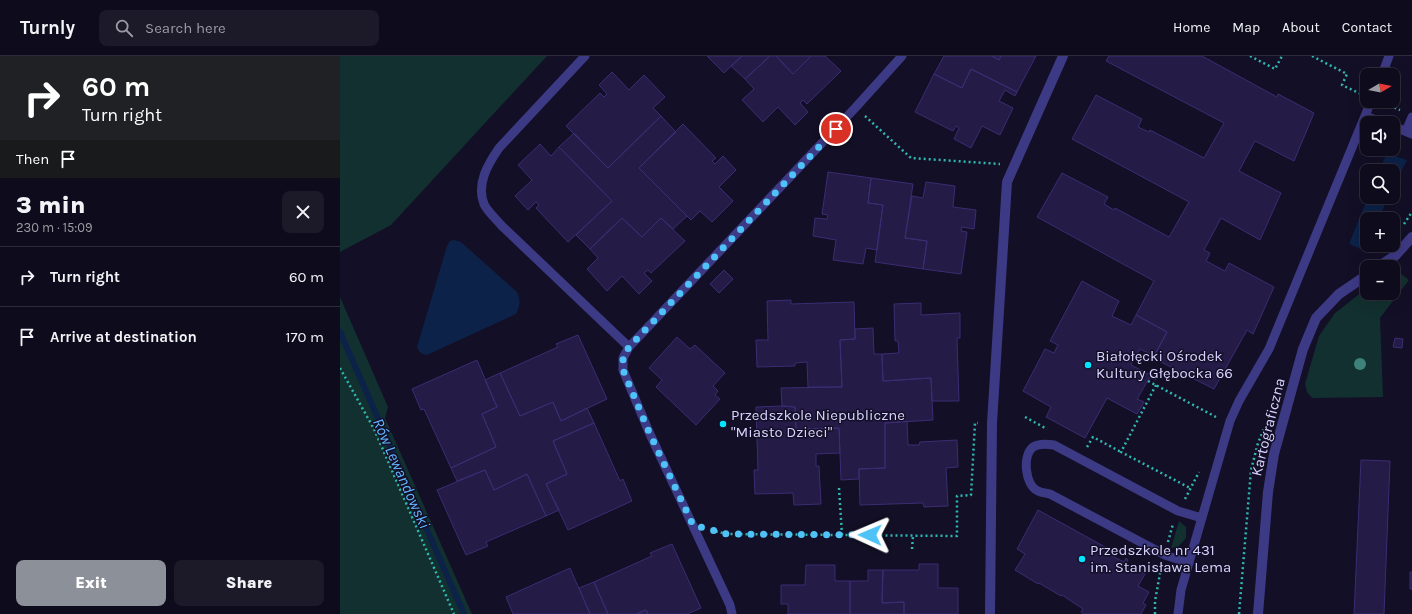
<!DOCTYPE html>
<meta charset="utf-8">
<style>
:root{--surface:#0e0b1c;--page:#1c1929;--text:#f1f3f6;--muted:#9b9ba3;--line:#2e2b3b;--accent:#8c9099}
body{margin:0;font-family:Karla,sans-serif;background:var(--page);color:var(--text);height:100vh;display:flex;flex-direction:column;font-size:15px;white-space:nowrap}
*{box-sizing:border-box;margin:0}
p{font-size:13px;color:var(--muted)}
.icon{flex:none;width:22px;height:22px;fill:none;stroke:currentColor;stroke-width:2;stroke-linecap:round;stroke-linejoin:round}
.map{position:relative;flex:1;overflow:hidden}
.details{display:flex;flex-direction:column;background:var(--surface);width:340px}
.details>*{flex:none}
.banner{background:#202124;color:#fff;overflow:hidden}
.needle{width:26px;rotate:80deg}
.controls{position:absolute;left:1020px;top:12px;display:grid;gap:8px}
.controls a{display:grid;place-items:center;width:40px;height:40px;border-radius:8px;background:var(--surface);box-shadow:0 4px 16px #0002,0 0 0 1px var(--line);font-size:20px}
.pin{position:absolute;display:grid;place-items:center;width:34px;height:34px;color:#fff;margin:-17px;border:2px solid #fff;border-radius:50%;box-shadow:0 1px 4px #0007}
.me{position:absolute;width:44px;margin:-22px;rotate:271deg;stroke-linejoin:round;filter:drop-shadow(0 0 3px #0008)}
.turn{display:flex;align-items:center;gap:14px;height:84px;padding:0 16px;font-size:18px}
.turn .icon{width:52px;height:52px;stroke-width:2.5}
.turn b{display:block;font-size:28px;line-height:34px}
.then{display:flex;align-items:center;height:38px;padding:0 16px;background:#0003;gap:8px;font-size:15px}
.round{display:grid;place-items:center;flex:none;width:42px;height:42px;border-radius:8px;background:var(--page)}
.head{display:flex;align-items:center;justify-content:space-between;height:68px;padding:0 16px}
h1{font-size:24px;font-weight:800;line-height:30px}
.cta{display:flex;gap:8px;margin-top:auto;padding:8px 16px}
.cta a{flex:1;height:46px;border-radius:8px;background:var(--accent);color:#fff;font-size:16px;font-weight:800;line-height:46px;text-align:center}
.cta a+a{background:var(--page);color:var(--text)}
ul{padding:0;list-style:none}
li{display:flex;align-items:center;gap:12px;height:60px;padding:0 16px;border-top:1px solid var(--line)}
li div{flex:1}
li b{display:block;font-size:15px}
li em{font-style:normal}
header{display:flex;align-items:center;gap:24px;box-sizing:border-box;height:56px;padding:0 20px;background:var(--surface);border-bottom:1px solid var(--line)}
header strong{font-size:19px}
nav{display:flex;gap:22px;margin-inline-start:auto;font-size:14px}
.search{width:280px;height:36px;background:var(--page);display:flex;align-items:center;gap:10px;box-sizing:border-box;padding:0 14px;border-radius:8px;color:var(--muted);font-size:15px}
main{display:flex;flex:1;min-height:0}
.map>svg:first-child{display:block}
.green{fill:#12302f}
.water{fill:#0c2248}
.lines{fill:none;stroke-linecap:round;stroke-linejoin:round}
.stream{stroke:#0c2248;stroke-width:6}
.building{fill:#241b47;stroke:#3b2d73}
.path{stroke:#2fb8b0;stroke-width:2.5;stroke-dasharray:2 3;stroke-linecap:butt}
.service{stroke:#3d3a85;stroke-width:9}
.minor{stroke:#3d3a85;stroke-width:10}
.tree{fill:#3d827b}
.route{stroke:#4fc3f7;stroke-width:7;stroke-dasharray:0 12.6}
.poi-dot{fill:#00e5ff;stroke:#130f26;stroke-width:1.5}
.labels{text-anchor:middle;stroke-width:3;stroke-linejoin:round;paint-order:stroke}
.poi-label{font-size:15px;fill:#d9d4ff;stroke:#130f26;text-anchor:start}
.street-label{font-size:15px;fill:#d9d4ff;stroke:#130f26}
.water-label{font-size:16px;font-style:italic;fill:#62b6ff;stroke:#130f26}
</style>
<header>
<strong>Turnly</strong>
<div class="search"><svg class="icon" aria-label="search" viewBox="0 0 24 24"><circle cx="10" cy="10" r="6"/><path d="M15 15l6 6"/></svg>Search here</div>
<nav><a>Home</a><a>Map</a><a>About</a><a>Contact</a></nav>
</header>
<main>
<section class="details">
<div class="banner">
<div class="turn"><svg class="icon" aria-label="right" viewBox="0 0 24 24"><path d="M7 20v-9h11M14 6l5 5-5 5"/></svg><div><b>60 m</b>Turn right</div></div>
<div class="then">Then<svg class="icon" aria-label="arrive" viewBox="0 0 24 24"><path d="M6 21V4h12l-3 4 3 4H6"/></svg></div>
</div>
<div class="head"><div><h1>3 min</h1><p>230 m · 15:09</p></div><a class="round"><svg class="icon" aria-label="close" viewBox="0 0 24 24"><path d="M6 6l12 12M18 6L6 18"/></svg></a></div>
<ul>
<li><svg class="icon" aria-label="right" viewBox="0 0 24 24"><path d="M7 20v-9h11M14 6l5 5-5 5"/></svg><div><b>Turn right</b></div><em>60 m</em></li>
<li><svg class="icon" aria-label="arrive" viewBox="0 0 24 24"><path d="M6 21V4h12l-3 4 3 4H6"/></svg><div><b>Arrive at destination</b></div><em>170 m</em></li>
</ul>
<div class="cta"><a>Exit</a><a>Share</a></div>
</section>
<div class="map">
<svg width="1072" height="558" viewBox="0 0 1072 558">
<rect width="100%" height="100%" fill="#130f26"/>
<path class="green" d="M0,0H207L51,169L0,196Z
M1053,217H1060L1069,224L1040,262L1043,341L972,342L967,336L965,328L979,280L995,257L1027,232V237H1053Z
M0,241L48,351L45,362L132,558H0Z
M839,465L846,471V482L838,491L831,492Z"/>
<path class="water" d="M1047,97L1067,104L1053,132V115H1039Z
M1028,141H1049L1038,163H1027V185L1023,194L1009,188Z
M114,184L121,186L177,236C181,245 180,250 176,258L87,299C81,298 79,296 77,291L107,190L110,185Z"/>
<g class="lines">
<path class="stream" d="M0,276L124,558"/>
</g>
<path class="building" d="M367,0H402L384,17Z
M402,0H430L405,23L391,10Z
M430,0H436L453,18L471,0H485L501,15L467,48L463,44L460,47L468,56L455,69L438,51L423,66L402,44L414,33L405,23Z
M436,0H471L453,18Z
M604,0H652L659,4L661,0H696L677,36L631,13L622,32L594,18Z
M652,0H661L659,4Z
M769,0H862L937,41L938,38L974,57L954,105L915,85L899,115L941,137L920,184L881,162L864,194L870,197L866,205L885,215L889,207L934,231L913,278L907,274L874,333L813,302L827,276L796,259L814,225L697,161L722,117L768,141L764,148L774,154L775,152L829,181L849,146L732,83L756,39L802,63L798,71L809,76L810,74L864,102L884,67L766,5Z
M631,13L677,36L675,40L665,34L659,45L673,52L660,79L642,70L631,92L614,83L619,72L616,70L613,75L575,56L594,18L622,32Z
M272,16L289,34L304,19L325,41L313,52L321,60L268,112L226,70L260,37L264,41L267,38L259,29Z
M321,60L336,76L299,112L347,160L333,173L321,162L302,181L282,162L250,193L236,179L272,145L219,91L234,77L268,112Z
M343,68L376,102L372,105L375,108L383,100L396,114L379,131L393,145L372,166L360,155L351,164L299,112Z
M200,88L211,100L219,91L272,145L228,186L196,152L199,149L196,146L188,154L175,140L192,124L178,109Z
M488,116L531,122L528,147L543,149L537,194L526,192L523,208L493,204L496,184L473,180L475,162L487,163L488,159L482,158Z
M531,122L573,128L565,182L587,185L583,213L535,206L543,149L528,147Z
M586,126L615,130L613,151L636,154L634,173L622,171L621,175L627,176L621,218L583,213L587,185L565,182L572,140L583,142Z
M282,162L302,181L321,162L345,185L311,217L308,214L304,217L312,225L299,238L282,220L267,235L247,213L258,202L250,193Z
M384,214L393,223L379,237L370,228Z
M742,225L779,245L772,260L791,269L796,259L827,276L814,300L800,293L791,309L816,322V324L810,321L797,343L804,346L797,358L767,342L745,382L706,361L711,351L683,335L705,293L714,297L718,289L710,285Z
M451,244V248L514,246L515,283L500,284L502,331H468L467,306L455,307V310L417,311L416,284H428L427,245Z
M581,247V259L620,257V282H617L619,345H592L591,322L543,325L542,298L559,297L558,285H555L554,248Z
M533,272L534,298H542L543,325L591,322L593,364L545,367V412L519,413V423L501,424L499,372L456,373L455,351L442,350L441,332L502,331L500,284L515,283V273Z
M238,279L267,343L221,365L213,346L180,360L160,317L218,291L216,288Z
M337,281L350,293L355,289L385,317L373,330L378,335L375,339L380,343L356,369L316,331L322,324L309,312Z
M1055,282L1063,283L1062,292L1053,291Z
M137,304L157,351L142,358L156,391L111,412L84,353L81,354L72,333Z
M160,317L180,360L213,346L221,365L247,352L254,367L213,385L227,418L206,428L219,454L206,460L187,418L154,434L145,414L117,425L111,412L156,391L142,358L157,351L145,324Z
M442,350L455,351L456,373L499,372L500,397L476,398V410H479L481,448L454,449L453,437L415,438L414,414H418L416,351Z
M567,365L568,389H579L580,386L617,384L618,411L606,412L608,450L584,451L583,447L520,449L519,413L545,412V367Z
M254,367L280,425L283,423L292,445L228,474L206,428L227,418L213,385Z
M1021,404L1050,405L1044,558H1014Z
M145,414L154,434L187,418L206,460L146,486L148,490L126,499L97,434Z
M698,454L776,497L774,501L784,506L786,502L788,504L786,508L805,518L798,530L809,536L803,547L806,549L801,558H744L741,556L743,553L722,539L721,540L699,527L698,528L675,514L685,498L677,493Z
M332,488L361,552L347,558H308L306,554L296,558H268L254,526L312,500L310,497Z
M579,508H598V532H618V558H564V546L542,547L543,514H579Z
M466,509H495V525H510V558H448V548H441V529H465Z
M230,512L250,558H173L166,541Z
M528,514H543L542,547L564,546V558H510V525H528Z
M1070,516H1072V533H1070Z
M254,526L268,558H250L239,532Z
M306,554L308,558H296Z"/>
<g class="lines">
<path class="path" d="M910,0L935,13L942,0
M972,0L1007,18L1002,29L1021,38
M1045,48L1060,54
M525,60L571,102L660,108
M1064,168L1072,156
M0,312L34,373L114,558
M808,325L876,361
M816,329L781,396L850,432
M685,361L707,373
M747,391L753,381L781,396
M499,432L502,479
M845,443L859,416
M371,474L387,478L617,480V440L631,439L635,367H638
M828,486L833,468
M572,493L573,480
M815,558V545L821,512
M899,558L911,414L918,387L924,373"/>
<path class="service" d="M245,0L159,92C148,108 136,128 144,148C147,155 157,164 162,170L289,291L516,51L562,0
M1042,19L1049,0
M1031,45L1025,60L1044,67
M1053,70L1072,78
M1066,75L1072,61
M289,291L283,302V314L309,376L390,549L392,558
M849,507L825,499L710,438C707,437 702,437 698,435C685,429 682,400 693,391C699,387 708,388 714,389L838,455L862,462
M838,558L841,534L890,365L899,345L929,293L1025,60"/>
<path class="minor" d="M1038,211L1056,199L1072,181
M650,558L652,367L667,126L723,0
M918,558L928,436L934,398L963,293L976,262L999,238L1027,219"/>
</g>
<circle class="tree" cx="1020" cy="308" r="6"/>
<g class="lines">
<path class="route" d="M496,73L289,291L283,302V314L309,376L353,469L387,478L530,479"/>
</g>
<g class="poi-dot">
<circle cx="748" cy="309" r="4"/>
<circle cx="383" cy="368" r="4"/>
<circle cx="742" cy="503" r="4"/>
</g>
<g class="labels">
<g class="poi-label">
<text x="756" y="305">Białołęcki Ośrodek<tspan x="756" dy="17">Kultury Głębocka 66</tspan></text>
<text x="391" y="364">Przedszkole Niepubliczne<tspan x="391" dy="17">"Miasto Dzieci"</tspan></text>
<text x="750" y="499">Przedszkole nr 431<tspan x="750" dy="17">im. Stanisława Lema</tspan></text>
</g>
<g class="street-label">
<text transform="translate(928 371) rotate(-76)" y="5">Kartograficzna</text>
</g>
<g class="water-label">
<text transform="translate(62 417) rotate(66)" y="6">Rów Lewandowski</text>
</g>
</g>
</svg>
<div class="controls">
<a><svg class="needle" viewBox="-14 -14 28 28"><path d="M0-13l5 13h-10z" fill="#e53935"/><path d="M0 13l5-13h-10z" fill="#9b9ba3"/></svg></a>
<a><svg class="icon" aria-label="sound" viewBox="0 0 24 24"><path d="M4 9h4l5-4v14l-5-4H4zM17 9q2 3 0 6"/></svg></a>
<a><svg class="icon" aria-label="search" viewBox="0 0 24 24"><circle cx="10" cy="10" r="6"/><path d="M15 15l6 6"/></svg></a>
<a>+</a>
<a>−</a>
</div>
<div class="pin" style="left:496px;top:73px;background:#d93025"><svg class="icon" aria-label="arrive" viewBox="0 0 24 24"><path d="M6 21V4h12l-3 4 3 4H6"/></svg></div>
<svg class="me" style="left:530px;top:479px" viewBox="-20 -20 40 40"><path d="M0-17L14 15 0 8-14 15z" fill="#4fc3f7" stroke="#fff" stroke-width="4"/></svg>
</div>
</main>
